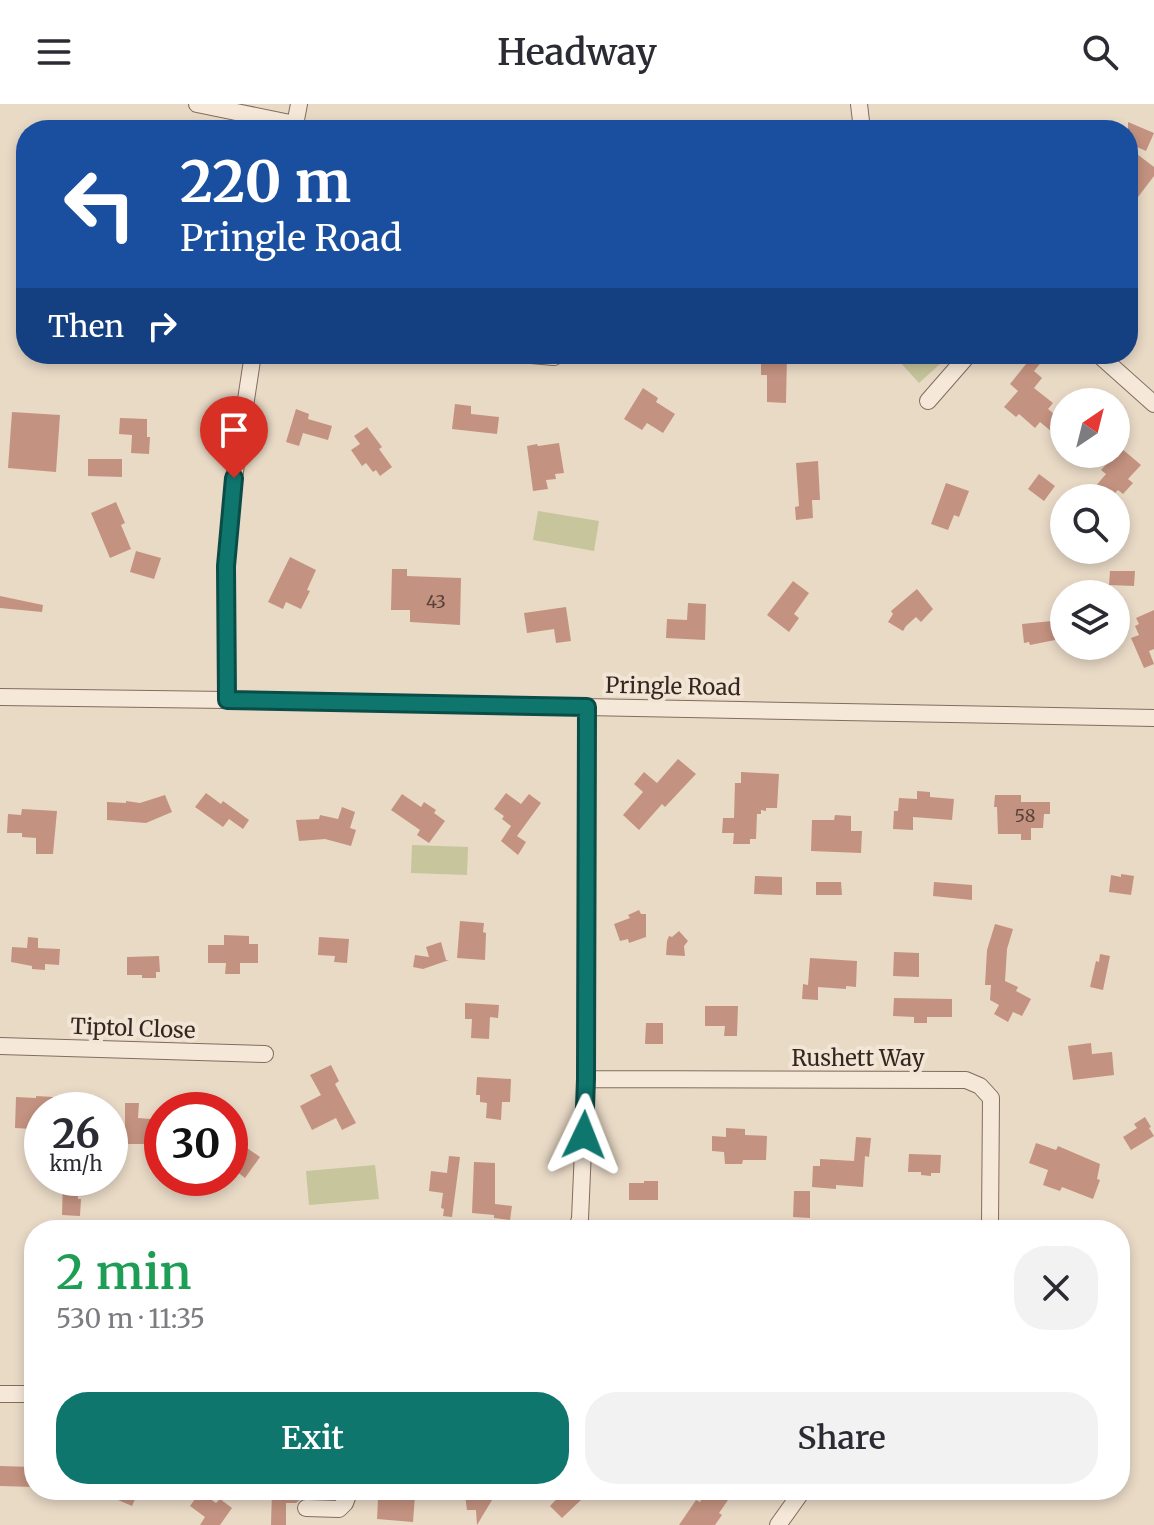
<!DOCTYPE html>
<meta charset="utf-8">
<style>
:root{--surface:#fff;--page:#f2f2f3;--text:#2b2b33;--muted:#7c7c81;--accent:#0f766e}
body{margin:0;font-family:Merriweather,serif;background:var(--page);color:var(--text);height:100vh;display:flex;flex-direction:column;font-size:30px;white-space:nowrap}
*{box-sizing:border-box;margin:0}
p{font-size:26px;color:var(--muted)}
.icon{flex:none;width:44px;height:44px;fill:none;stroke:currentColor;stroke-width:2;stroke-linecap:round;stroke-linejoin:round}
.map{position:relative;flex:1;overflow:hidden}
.sheet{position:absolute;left:24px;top:1116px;width:1106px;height:280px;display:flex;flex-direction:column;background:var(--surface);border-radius:32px;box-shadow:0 4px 12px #0003}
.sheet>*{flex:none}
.top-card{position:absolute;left:16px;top:16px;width:1122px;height:244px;border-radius:32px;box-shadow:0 4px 12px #0003;background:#1a4fa0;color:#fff;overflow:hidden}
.needle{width:52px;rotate:35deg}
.buttons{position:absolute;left:1050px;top:284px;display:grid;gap:16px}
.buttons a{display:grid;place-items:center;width:80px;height:80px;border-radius:50%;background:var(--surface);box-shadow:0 4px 12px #0003;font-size:40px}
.speed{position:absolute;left:24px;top:988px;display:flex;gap:16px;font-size:40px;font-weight:700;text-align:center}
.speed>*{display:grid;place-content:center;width:104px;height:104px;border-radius:50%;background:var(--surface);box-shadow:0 4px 12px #0003;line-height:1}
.speed small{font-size:20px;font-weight:400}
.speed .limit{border:12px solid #d22;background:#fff;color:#111}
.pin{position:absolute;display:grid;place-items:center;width:68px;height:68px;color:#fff;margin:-82px -34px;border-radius:50% 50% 50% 0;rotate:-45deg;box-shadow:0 0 8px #0007}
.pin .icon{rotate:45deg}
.me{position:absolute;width:88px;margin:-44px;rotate:2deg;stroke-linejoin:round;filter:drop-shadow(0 0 6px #0008)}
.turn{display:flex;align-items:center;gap:28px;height:168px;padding:0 32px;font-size:36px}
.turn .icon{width:104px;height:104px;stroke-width:2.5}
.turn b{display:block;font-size:56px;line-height:68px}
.then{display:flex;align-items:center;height:76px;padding:0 32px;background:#0003;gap:16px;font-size:30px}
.round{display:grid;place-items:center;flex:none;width:84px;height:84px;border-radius:32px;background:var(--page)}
.summary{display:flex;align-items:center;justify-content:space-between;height:136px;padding:0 32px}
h1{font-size:48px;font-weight:600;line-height:60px;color:#1e9e55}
.primary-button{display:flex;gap:16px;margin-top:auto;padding:16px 32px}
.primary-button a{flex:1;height:92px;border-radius:32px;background:var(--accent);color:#fff;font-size:32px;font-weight:600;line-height:92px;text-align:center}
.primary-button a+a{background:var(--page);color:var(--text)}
header{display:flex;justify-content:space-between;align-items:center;height:104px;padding:0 32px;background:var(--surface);font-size:36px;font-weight:600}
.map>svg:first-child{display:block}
.green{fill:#c6c59b}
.building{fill:#c49280}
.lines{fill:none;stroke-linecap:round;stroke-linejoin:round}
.minor-casing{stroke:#836c5e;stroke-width:18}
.minor{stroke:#f5e8d9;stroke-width:16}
.route-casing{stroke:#0a4d48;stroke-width:20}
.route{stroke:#0f766e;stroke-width:14}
.labels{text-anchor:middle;stroke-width:8;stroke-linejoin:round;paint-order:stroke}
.number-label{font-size:18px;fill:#594238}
.street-label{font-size:22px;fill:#352720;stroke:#f2e5d5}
</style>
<header><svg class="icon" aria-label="menu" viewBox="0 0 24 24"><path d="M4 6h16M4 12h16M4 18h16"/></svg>Headway<svg class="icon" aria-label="search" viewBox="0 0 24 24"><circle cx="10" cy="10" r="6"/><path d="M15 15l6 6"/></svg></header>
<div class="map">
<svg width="1154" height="1421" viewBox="0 0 1154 1421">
<rect width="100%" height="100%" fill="#e9dac6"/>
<path class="green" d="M907,250H951L919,279L899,257Z
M538,407L599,417L594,447L533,436Z
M412,741L468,743L467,771L411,769Z
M375,1061L379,1095L309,1101L306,1067Z"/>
<path class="building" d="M1128,18L1154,29L1146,47L1128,39Z
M1137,50L1154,63V72L1135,97L1128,92V62Z
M768,250H787L786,299L767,298V271H761V256H768Z
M1032,250H1035L1043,256L1034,267L1042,274L1034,284L1053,299L1048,305L1064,318V323L1057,332L1040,318L1035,324L1019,310L1016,313L1004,303L1018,287L1010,280L1026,260L1024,259Z
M643,284L658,294L656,298L675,310L663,329L647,319L642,326L624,315Z
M455,300L471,302V310L499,313L497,330L452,325Z
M296,305L309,310L308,315L332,322L328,336L303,329L299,342L286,338Z
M12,308L60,311L56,368L8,364Z
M120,314L147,315V333H150L149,350L131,349L132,331L119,330Z
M367,323L382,343L379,345L392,363L380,372L376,366L373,368L366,359L362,362L351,346L360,340L354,332Z
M559,339L564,369L555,370L556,375L546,376L548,385L533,387L527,342L537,340L538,342Z
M1121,344L1141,361L1128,375L1133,379L1123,390L1118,386L1110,394H1094L1099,389L1094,384L1106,370L1101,366Z
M88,355H122V373L88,372Z
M818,357L820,396H812L813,414L796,416L795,403L799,402L796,359Z
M1039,370L1055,382L1044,397L1028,385Z
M946,379L969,387L959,413L954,411L948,426L931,420Z
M116,398L125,419L121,421L131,445L110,454L91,409Z
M136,447L161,454L154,475L130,468Z
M290,453L316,466L307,486L310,487L301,505L286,498L283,505L268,498Z
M392,465H407V472L461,474L460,521L410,518V506H391Z
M1110,467H1135L1134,482L1109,481Z
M793,477L809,489L794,510L799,514L789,528L767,511Z
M917,485L933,505L921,518L916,513L906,522L903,527L888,518L893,510L891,507Z
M0,492L43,501L42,508L0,504Z
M688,499L706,500L705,536L666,534L667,515L687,516Z
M566,503L571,537L556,539L554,525L527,529L524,509Z
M1154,506V545L1149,547L1154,560L1144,564L1131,534L1139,531L1135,522L1139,520L1136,514Z
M1052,517L1055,536L1030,541L1029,538L1024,539L1022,520Z
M678,655L696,670L665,703L662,700L639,726L623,711L643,688L634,680L644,668L657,679Z
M741,668L779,670L777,704H766V707L761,706V710H757L756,735H750V740H733L734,729H722L723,714H734L735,679H741Z
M917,687L930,688V693L954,695L952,716L913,713V726L893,725L894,707H898L899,694L917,695Z
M206,689L221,700L223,697L249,716L243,725L229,715L223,723L195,703Z
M506,689L521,700L529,690L541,699L517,732L526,738L518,751L501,737L511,722L502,715L504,712L494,705Z
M402,690L421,703L424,698L436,706L434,709L445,717L429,739L417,731L420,726L391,706Z
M165,691L172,708L146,719L107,716V698L126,699V697L140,699Z
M995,691H1021V698H1050V710H1044L1043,724H1031V736H1021V730H998L997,703H994Z
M342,703L355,708L350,724L356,726L351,742L325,735L299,737L296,716L319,715L320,711L338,715Z
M22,705L57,707L53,750H36V734L22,733V729H7L8,710L21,711Z
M835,711L851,712V727H862L861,749L811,747L812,716H834Z
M1121,770L1134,772L1131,791L1109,788L1111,771L1121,773Z
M755,772L782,773V791L754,790Z
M816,778H841L842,791H816Z
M934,778L972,781V796L933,792Z
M639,806L641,810H646V833L629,839L628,835L620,837L614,820L630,814L628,811Z
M460,817L484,819L483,828L486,829L485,856L457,854Z
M995,820L1013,825L1007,845L1005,877L1018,883L1016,887L1031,895L1022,912L1013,908L1008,918L994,910L999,901L990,896L991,881H985L987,846Z
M679,827L688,837L684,842L685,852L666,851L667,837L669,832L672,833Z
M224,831L249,832V840H258V859H240V870H225L226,859H208V841H224Z
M28,833L38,834V844L60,845L59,861L45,860V866L32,865V862L11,858L12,843L27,844Z
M319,833L349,835L347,859L334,858L335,852L318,851Z
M441,838L446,856H449L423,865L413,863L415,851L429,853L426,843Z
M894,848L919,849V873L893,872Z
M1100,850L1110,852L1103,886L1090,883L1096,857L1099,858Z
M159,852L160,868H156V874H142V871H127V853Z
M810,854L857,857L856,883L846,882V885L818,883V896L802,895L803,880L808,881Z
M894,894L952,895V913H927V919H914V913L893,912Z
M465,899L499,901L498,914L490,913L489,935L471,934L472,915H465Z
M705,902H738L737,932H724L725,922H705Z
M646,919H663V940H645Z
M1091,939L1092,950L1112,948L1114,971L1073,976L1068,942Z
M331,961L339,977L335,980L356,1019L342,1026L336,1014L312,1026L300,1002L321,991L310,971Z
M477,973L511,975L510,998H502L501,1016L486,1014L487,999L480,998V991H476Z
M36,992L53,993L52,1006H42V1015L34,1014L33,1025L15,1024L16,993L36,994Z
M125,999H139L138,1014L151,1015L150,1028H162V1040H110V1026L125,1028Z
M1145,1013L1151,1023L1149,1024L1154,1032L1131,1046L1123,1033L1137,1024L1134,1020Z
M726,1024L745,1025V1031L767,1032L766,1056H743L742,1060H725L724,1048L712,1047V1032L726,1033Z
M856,1033L871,1034L869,1053L865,1052L863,1083L836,1081V1085L812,1083L813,1062H820V1055L854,1057Z
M230,1038L244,1048L247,1044L260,1053L245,1074L230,1062Z
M1036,1039L1056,1046L1058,1042L1100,1060L1097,1075L1100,1076L1093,1095L1062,1083L1060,1087L1043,1081L1048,1066L1029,1059Z
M909,1050L941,1051L940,1069H931V1072L921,1071V1068H908Z
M449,1052L460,1053L452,1113L443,1112L444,1105L441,1104L443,1089L429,1087L431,1067L447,1069Z
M474,1058L495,1059V1100L512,1102L510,1116L494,1114V1111L472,1109Z
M77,1076L78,1095H81L80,1112L62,1111L63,1077Z
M644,1077H658V1096H629V1079H644Z
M794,1087H810V1114L793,1113Z
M0,1362L34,1363V1383L0,1382Z
M95,1386H139L132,1402Z
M272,1386H315V1393L302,1394L296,1399H286V1421H271Z
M472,1386H498L477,1421L476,1406H467L465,1391H469Z
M565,1386H572L582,1395L562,1414L550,1402Z
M708,1386H713L728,1396L719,1409L722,1411L715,1421H679L696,1396L700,1398Z
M200,1388L216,1399L220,1395L232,1404L220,1421H200L205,1413L190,1402Z
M399,1389L415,1391L413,1418L377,1415L378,1395L398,1396Z"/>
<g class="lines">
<g class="minor-casing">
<path id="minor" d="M197,0L295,20
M859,0L862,26
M294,26L299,0
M520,250L554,253
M1098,250L1154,300
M928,297L969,250
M0,593L227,596L1154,614
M227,596L226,462L234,374L253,250
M0,942L265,950
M586,975L966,976L980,982L991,994L990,1120L987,1126
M576,1126L580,1115L586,975L587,603
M0,1290H34
M306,1404L339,1405L345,1399L350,1386
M778,1421L803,1386"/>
</g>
<use href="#minor" class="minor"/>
</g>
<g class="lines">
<g class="route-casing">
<path id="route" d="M234,374L226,462L227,596L587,603L586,975L584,1031"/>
</g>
<use href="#route" class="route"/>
</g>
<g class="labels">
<g class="number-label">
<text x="436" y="504">43</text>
<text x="1025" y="718">58</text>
</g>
<g class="street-label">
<text transform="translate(673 582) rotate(1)" y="8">Pringle Road</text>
<text transform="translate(133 924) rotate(2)" y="8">Tiptol Close</text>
<text x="858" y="962">Rushett Way</text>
</g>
</g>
</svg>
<div class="buttons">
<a><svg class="needle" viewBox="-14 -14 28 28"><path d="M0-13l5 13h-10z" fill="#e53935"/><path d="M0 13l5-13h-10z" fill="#7c7c81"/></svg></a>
<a><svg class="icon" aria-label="search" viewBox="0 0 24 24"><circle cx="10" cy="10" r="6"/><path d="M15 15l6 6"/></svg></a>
<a><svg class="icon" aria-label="layers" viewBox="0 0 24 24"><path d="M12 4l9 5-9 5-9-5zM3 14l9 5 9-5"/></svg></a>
</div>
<div class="speed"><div>26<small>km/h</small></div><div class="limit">30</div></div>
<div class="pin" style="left:234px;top:374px;background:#d93025"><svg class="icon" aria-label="arrive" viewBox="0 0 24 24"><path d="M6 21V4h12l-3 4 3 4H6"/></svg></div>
<svg class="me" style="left:584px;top:1031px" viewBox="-20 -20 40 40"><path d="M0-17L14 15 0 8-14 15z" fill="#0f766e" stroke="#fff" stroke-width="4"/></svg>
<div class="top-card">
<div class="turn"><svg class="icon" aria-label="left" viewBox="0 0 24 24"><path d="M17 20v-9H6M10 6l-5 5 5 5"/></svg><div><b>220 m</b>Pringle Road</div></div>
<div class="then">Then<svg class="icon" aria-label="right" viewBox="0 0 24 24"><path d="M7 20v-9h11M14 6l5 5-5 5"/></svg></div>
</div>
<section class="sheet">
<div class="summary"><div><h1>2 min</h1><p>530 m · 11:35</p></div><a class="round"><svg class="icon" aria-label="close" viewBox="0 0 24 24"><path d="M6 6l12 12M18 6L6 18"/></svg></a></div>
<div class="primary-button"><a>Exit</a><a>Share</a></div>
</section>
</div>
